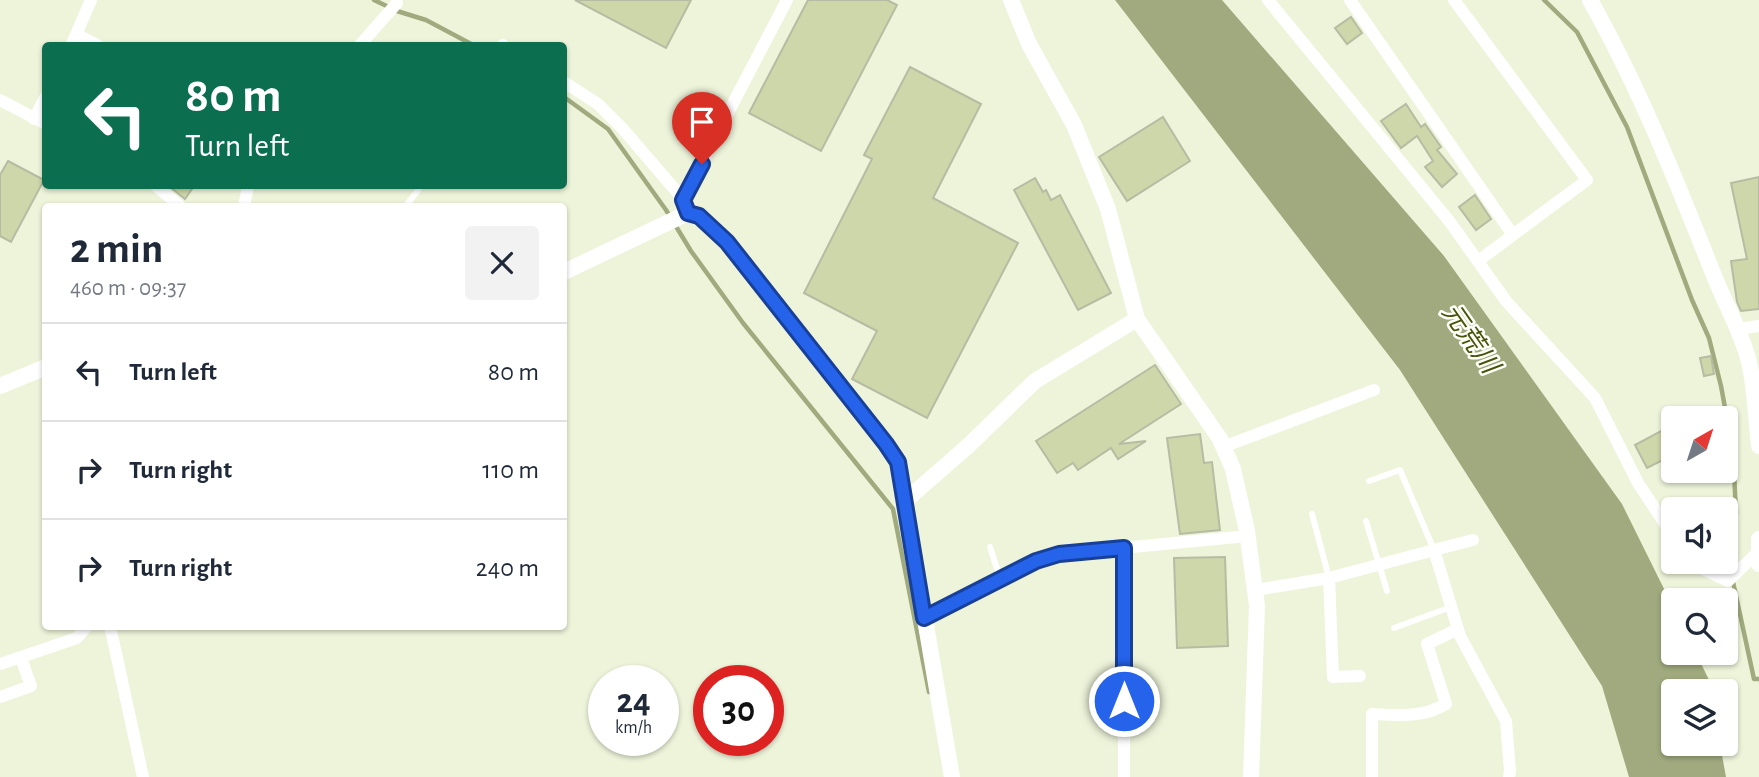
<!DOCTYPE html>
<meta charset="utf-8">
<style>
:root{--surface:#fff;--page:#f2f2f3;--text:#1f2937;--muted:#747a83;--line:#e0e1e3}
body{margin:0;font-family:"Alegreya Sans","Noto Sans JP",sans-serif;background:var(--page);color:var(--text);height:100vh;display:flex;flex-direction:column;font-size:26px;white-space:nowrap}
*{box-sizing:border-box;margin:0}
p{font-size:23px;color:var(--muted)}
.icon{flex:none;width:38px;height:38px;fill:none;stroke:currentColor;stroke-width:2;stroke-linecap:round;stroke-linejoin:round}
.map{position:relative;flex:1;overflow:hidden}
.panel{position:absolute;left:42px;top:203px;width:525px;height:427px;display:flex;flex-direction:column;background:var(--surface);border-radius:7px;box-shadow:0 2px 5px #0004}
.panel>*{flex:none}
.guide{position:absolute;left:42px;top:42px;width:525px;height:147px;border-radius:7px;box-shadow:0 2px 5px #0004;background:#0b6e4f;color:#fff;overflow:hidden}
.needle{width:46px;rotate:39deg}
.controls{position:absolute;left:1661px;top:406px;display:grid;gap:14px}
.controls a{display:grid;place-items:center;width:77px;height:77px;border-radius:7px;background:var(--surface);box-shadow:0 2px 5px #0004;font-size:35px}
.speed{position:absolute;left:588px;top:665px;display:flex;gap:14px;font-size:35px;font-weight:700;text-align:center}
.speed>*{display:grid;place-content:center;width:91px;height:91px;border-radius:50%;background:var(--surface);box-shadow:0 2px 5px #0004;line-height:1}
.speed small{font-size:18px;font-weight:400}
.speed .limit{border:10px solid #d22;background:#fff;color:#111}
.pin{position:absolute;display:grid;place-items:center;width:60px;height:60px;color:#fff;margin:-72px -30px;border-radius:50% 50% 50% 0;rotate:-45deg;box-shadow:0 0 7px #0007}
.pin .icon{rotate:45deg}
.me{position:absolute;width:77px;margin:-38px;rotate:0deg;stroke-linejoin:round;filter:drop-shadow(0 0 5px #0008)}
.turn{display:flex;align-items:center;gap:24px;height:147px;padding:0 28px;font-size:32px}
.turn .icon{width:91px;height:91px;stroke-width:2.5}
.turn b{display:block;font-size:49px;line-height:60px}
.round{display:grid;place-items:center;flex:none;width:74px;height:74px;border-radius:7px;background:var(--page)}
.overview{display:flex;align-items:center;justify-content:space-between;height:119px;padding:0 28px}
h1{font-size:42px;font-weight:700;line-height:52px}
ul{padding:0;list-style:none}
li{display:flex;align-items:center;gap:21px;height:98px;padding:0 28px;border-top:2px solid var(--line)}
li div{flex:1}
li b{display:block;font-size:26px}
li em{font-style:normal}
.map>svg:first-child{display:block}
.water{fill:#a0aa7e}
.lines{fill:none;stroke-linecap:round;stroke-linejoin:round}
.stream{stroke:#a0aa7e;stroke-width:4.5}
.building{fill:#cdd7a9;stroke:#b6bca3;stroke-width:2}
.service{stroke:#fff;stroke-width:6}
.minor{stroke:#fff;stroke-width:12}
.tertiary{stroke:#fff;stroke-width:16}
.route-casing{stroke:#184099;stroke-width:18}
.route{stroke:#2563eb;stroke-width:12}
.labels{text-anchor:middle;stroke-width:5;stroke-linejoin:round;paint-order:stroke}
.water-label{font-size:26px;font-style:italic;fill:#485209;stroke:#fdfff9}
</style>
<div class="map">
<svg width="1759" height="777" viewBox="0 0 1759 777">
<rect width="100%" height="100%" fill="#eef4da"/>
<path class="water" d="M1115,0H1222L1444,256L1622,504L1673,607V653H1696L1709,680L1711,691H1673V744H1720L1726,777H1629L1602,686L1400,370Z"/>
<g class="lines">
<path class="stream" d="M374,0L397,11L426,20L475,46
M1544,0L1577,32L1627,127L1692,300L1709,338L1721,386L1733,451L1736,513L1728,562L1731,573
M564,97L608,129L666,210L691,251L743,323L893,509L929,692
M1733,582L1754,679H1759"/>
</g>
<path class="building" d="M575,0H691L666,48Z
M808,0H887L897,5L821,151L749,113Z
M1351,17L1362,33L1347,44L1335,28Z
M910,67L981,104L933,198L1018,243L927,418L852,379L877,331L804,293L872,159L864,155Z
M1406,104L1421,127L1425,124L1441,147L1437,150L1457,174L1442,187L1425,167L1433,161L1417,136L1401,148L1381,121Z
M1163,117L1190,161L1127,201L1099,157Z
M8,161L44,180L11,242L0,236V175Z
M1759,177V309L1741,311L1737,302L1731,261L1747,259L1731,183Z
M1035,178L1043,192L1046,190L1051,200L1060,195L1111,293L1078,310L1014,190Z
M169,186H194L185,199Z
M1475,195L1491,219L1476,230L1459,207Z
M1711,356L1714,374L1704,376L1700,358Z
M1155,365L1181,404L1119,444L1146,441L1118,459L1111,448L1078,470L1073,463L1057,473L1036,441Z
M1661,431L1673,455L1647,468L1635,445Z
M1200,434L1204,463L1212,462L1220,530L1180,534L1167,438Z
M1225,557L1228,646L1177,648L1174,558Z"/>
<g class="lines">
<path class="service" d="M406,206L421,186
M1369,481L1400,470L1434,550
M1312,514L1329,578
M1366,521L1387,591
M990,547L1000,578
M1394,628L1451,607"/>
<path class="minor" d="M1268,0L1450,222L1506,301L1595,398L1638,483L1673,536
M1350,0L1513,235L1478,261
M1454,0L1587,180L1513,235
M76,34L99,46
M503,45L504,46
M71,46L91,0
M359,46L397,3
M564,82L598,104L622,128L683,199L685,205
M0,100L46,124
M34,119L46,96
M156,186L180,206
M683,199L787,0
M244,206L248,186
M1738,329L1759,326
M1223,447L1374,390
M1124,548V777
M1434,550L1473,540
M1695,562L1699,567L1728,581L1759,551
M1329,578L1333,677L1360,676
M1255,590L1329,578L1434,550L1460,636L1506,721L1510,771L1509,777
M924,618L1036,561L1059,554L1248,536
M110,626L143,777
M0,664L77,638L87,626
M0,697L31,686L21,658
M1372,777V714C1398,715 1423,718 1446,704L1427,644L1458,629"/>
<path class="tertiary" d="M1011,0L1029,44L1074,125L1108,209L1137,319L1220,439L1233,469L1247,531L1257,606L1251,777
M1590,0C1639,87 1676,180 1713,273C1724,302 1741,330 1749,362C1755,387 1756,420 1759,446
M564,272L688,213L699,216L727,242L886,444L898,462L952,777
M0,386L46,367
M905,501L968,446L1035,381L1137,319
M1759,539V564"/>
</g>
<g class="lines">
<g class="route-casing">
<path id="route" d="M702,164L683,200L688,213L699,216L727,242L886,444L898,462L924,618L1036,561L1059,554L1124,548V701"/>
</g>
<use href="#route" class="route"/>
</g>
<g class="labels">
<g class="water-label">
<text transform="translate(1471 338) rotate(55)" y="9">元荒川</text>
</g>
</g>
</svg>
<div class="controls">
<a><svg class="needle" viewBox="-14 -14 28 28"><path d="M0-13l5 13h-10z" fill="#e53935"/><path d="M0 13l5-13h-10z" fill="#747a83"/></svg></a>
<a><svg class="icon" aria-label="sound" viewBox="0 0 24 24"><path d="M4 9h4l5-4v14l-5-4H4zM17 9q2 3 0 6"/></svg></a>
<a><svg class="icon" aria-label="search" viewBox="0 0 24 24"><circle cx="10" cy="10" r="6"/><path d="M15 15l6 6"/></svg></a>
<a><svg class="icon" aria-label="layers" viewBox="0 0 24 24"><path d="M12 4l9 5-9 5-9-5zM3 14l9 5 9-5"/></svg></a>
</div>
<div class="speed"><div>24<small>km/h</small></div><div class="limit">30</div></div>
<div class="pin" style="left:702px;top:164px;background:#d93025"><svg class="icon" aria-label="arrive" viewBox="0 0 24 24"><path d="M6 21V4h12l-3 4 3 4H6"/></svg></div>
<svg class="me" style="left:1124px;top:701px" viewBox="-20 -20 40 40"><circle r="17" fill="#2563eb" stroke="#fff" stroke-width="3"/><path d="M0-11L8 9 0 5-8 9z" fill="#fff"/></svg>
<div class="guide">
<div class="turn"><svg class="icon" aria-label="left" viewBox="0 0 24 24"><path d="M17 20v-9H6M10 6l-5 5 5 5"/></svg><div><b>80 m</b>Turn left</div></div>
</div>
<section class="panel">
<div class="overview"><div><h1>2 min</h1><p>460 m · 09:37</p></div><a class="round"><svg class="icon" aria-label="close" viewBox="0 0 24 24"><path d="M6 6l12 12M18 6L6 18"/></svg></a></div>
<ul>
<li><svg class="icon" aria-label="left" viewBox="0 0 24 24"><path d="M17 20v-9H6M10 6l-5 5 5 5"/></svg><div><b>Turn left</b></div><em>80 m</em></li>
<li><svg class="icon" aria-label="right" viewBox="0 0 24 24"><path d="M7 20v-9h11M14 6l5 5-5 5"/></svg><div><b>Turn right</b></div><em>110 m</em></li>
<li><svg class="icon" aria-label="right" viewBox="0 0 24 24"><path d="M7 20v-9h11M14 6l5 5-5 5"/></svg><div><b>Turn right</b></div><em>240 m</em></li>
</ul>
</section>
</div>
